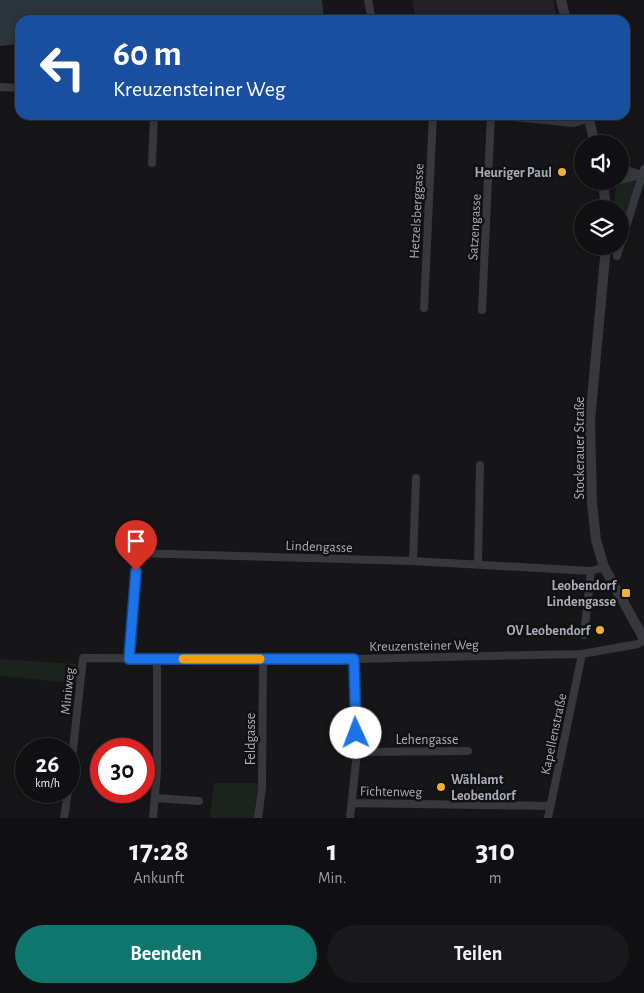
<!DOCTYPE html>
<html lang="de">
<meta charset="utf-8">
<style>
:root{--surface:#101012;--page:#19191b;--text:#f1f3f6;--muted:#9c9d9f;--line:#303032;--accent:#0f766e}
body{margin:0;font-family:"Alegreya Sans",sans-serif;background:var(--page);color:var(--text);height:100vh;display:flex;flex-direction:column;font-size:19px;white-space:nowrap}
*{box-sizing:border-box;margin:0}
p{font-size:16px;color:var(--muted)}
.icon{flex:none;width:28px;height:28px;fill:none;stroke:currentColor;stroke-width:2;stroke-linecap:round;stroke-linejoin:round}
.map{position:relative;height:818px;overflow:hidden}
.side{display:flex;flex-direction:column;background:var(--surface);flex:1}
.side>*{flex:none}
.top-card{position:absolute;left:15px;top:15px;width:615px;height:105px;border-radius:15px;box-shadow:0 2px 8px #0003,0 0 0 1px var(--line);background:#1a4fa0;color:#fff;overflow:hidden}
.fabs{position:absolute;left:574px;top:135px;display:grid;gap:10px}
.fabs a{display:grid;place-items:center;width:55px;height:55px;border-radius:50%;background:var(--surface);box-shadow:0 2px 8px #0003,0 0 0 1px var(--line);font-size:25px}
.speed{position:absolute;left:15px;top:738px;display:flex;gap:10px;font-size:25px;font-weight:700;text-align:center}
.speed>*{display:grid;place-content:center;width:65px;height:65px;border-radius:50%;background:var(--surface);box-shadow:0 2px 8px #0003,0 0 0 1px var(--line);line-height:1}
.speed small{font-size:12px;font-weight:400}
.speed .limit{border:8px solid #d22;background:#fff;color:#111}
.pin{position:absolute;display:grid;place-items:center;width:42px;height:42px;color:#fff;margin:-51px -21px;border-radius:50% 50% 50% 0;rotate:-45deg;box-shadow:0 0 5px #0007}
.pin .icon{rotate:45deg}
.me{position:absolute;width:55px;margin:-28px;rotate:358deg;stroke-linejoin:round;filter:drop-shadow(0 0 4px #0008)}
.turn{display:flex;align-items:center;gap:18px;height:105px;padding:0 15px;font-size:22px}
.turn .icon{width:65px;height:65px;stroke-width:2.5}
.turn b{display:block;font-size:35px;line-height:42px}
.eta{display:flex;justify-content:space-evenly;align-items:center;height:85px;text-align:center}
.eta b{font-size:30px;font-weight:700;line-height:35px}
.cta{display:flex;gap:10px;margin-top:auto;padding:10px 15px}
.cta a{flex:1;height:58px;border-radius:30px;background:var(--accent);color:#fff;font-size:20px;font-weight:700;line-height:58px;text-align:center}
.cta a+a{background:var(--page);color:var(--text)}
.map>svg:first-child{display:block}
.built{fill:#222225}
.green{fill:#1c231d}
.water{fill:#2c353c}
.lines{fill:none;stroke-linecap:round;stroke-linejoin:round}
.minor{stroke:#37383d;stroke-width:8}
.tertiary{stroke:#37383d;stroke-width:10}
.route-casing{stroke:#114b97;stroke-width:12}
.route{stroke:#1a73e8;stroke-width:9}
.slow{stroke:#f59e0b;stroke-width:9}
.poi-dot{fill:#f2b134;stroke:#111113;stroke-width:2}
.labels{text-anchor:middle;stroke-width:5;stroke-linejoin:round;paint-order:stroke}
.poi-label{font-size:14px;font-weight:bold;fill:#a8adb8;stroke:#111113;text-anchor:end}
.street-label{font-size:14px;fill:#a8adb8;stroke:#111113}
</style>
<div class="map">
<svg width="644" height="818" viewBox="0 0 644 818">
<rect width="100%" height="100%" fill="#161618"/>
<path class="built" d="M412,0H553L558,20H416Z"/>
<path class="green" d="M633,180L635,184L620,233V209H615L619,205L614,203L616,186Z
M0,659L76,664V683L0,676Z
M214,783H258L254,818H210Z"/>
<path class="water" d="M0,0H322L324,20H20V44L0,46Z"/>
<g class="lines">
<path class="minor" d="M368,0L372,20
M0,87L20,88
M494,115L574,123L589,118
M152,163L154,115
M620,168L642,175
M620,180L640,175
M604,183L614,181
M617,256L644,169
M424,308L433,115
M482,310L491,115
M413,561L416,478
M478,564L480,465
M584,635L591,571
M129,659L137,553L413,561L591,571L604,567
M357,752L468,751
M69,786L83,658L354,659L582,654L638,644L644,640
M155,798L199,801
M352,803L550,806
M64,818L68,791
M153,818L157,771V659
M258,818L262,788L263,659
M350,818L357,752L354,659
M548,818L582,654"/>
<path class="tertiary" d="M561,0L566,20
M588,115L595,144
M603,181L606,209
M606,246L590,421L592,503L596,540L604,567L644,639"/>
</g>
<g class="lines">
<g class="route-casing">
<path id="route" d="M136,571L129,659H354L356,733"/>
</g>
<use href="#route" class="route"/>
<path class="slow" d="M183,659H260"/>
</g>
<g class="poi-dot">
<circle cx="562" cy="172" r="5"/>
<rect x="621" y="588" width="10" height="10" rx="2.5"/>
<circle cx="600" cy="630" r="5"/>
<circle cx="441" cy="787" r="5"/>
</g>
<g class="labels">
<g class="poi-label">
<text x="552" y="177">Heuriger Paul</text>
<text x="616" y="590">Leobendorf<tspan x="616" dy="16">Lindengasse</tspan></text>
<text x="590" y="635">OV Leobendorf</text>
<text x="451" y="784" text-anchor="start">Wählamt<tspan x="451" dy="16">Leobendorf</tspan></text>
</g>
<g class="street-label">
<text transform="translate(416 211) rotate(-87)" y="5">Hetzelsberggasse</text>
<text transform="translate(474 227) rotate(-87)" y="5">Satzengasse</text>
<text transform="translate(579 448) rotate(-90)" y="5">Stockerauer Straße</text>
<text transform="translate(319 546) rotate(2)" y="5">Lindengasse</text>
<text transform="translate(424 645) rotate(-1)" y="5">Kreuzensteiner Weg</text>
<text transform="translate(67 691) rotate(-84)" y="5">Miniweg</text>
<text transform="translate(553 734) rotate(-78)" y="5">Kapellenstraße</text>
<text transform="translate(250 739) rotate(-90)" y="5">Feldgasse</text>
<text x="427" y="744">Lehengasse</text>
<text transform="translate(391 791) rotate(1)" y="5">Fichtenweg</text>
</g>
</g>
</svg>
<div class="fabs">
<a><svg class="icon" aria-label="sound" viewBox="0 0 24 24"><path d="M4 9h4l5-4v14l-5-4H4zM17 9q2 3 0 6"/></svg></a>
<a><svg class="icon" aria-label="layers" viewBox="0 0 24 24"><path d="M12 4l9 5-9 5-9-5zM3 14l9 5 9-5"/></svg></a>
</div>
<div class="speed"><div>26<small>km/h</small></div><div class="limit">30</div></div>
<div class="pin" style="left:136px;top:571px;background:#d93025"><svg class="icon" aria-label="arrive" viewBox="0 0 24 24"><path d="M6 21V4h12l-3 4 3 4H6"/></svg></div>
<svg class="me" style="left:356px;top:733px" viewBox="-20 -20 40 40"><circle r="19" fill="#fff"/><path d="M0-13L10 11 0 6-10 11z" fill="#1a73e8"/></svg>
<div class="top-card">
<div class="turn"><svg class="icon" aria-label="left" viewBox="0 0 24 24"><path d="M17 20v-9H6M10 6l-5 5 5 5"/></svg><div><b>60 m</b>Kreuzensteiner Weg</div></div>
</div>
</div>
<section class="side">
<div class="eta">
<div><b>17:28</b><p>Ankunft</p></div>
<div><b>1</b><p>Min.</p></div>
<div><b>310</b><p>m</p></div>
</div>
<div class="cta"><a>Beenden</a><a>Teilen</a></div>
</section>
